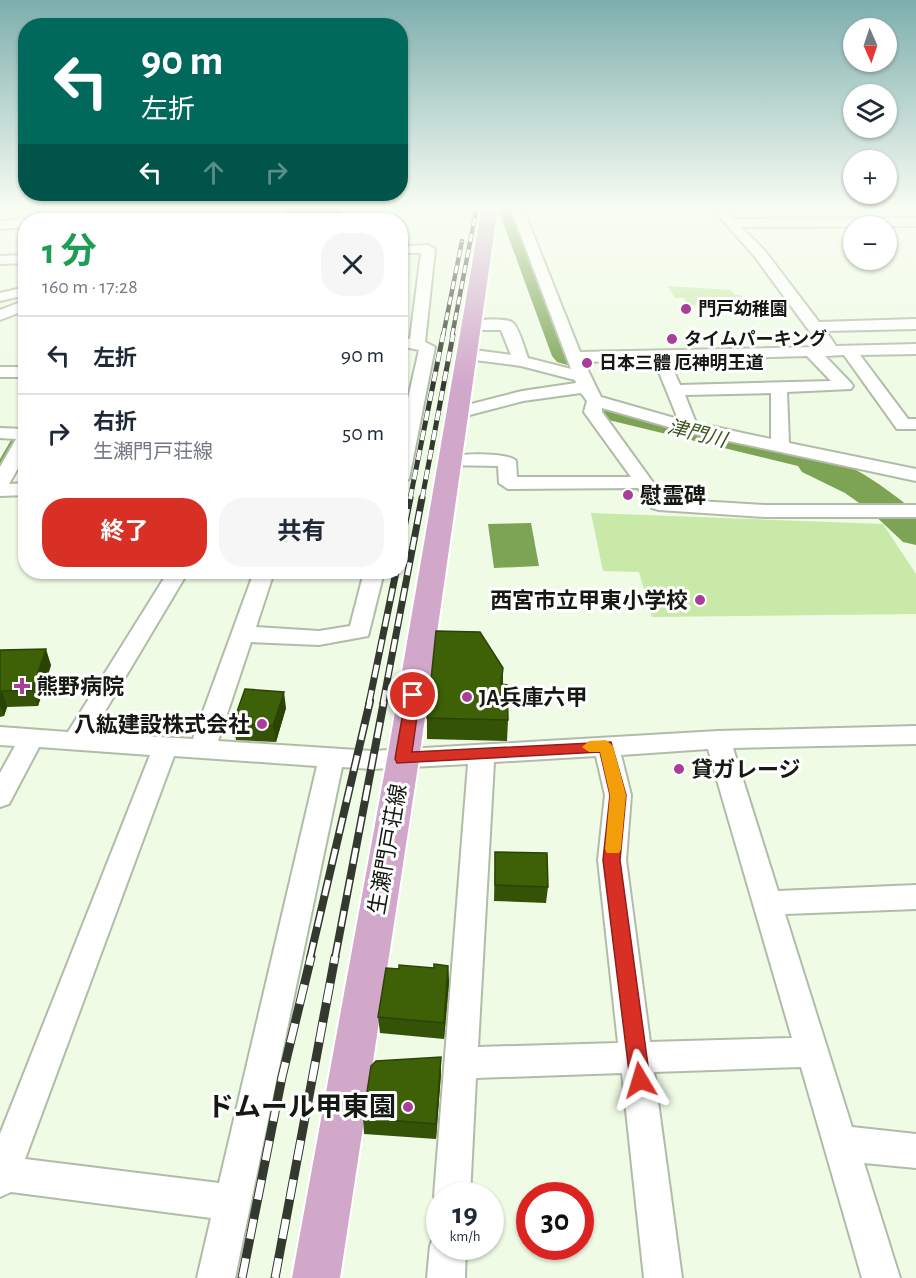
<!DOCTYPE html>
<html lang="ja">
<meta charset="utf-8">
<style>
:root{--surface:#fff;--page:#f6f6f7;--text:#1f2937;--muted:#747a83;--line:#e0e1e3;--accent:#d93025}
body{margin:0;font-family:"Alegreya Sans","Noto Sans JP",sans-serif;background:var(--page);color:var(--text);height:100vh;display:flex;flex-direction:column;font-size:22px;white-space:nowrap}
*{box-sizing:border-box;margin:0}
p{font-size:20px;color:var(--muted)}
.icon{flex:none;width:33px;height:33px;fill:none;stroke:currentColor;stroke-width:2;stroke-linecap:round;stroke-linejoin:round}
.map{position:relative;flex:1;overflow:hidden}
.drawer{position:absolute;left:18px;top:213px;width:390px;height:366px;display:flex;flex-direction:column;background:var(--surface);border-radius:24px;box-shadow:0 2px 4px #0004}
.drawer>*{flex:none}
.banner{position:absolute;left:18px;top:18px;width:390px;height:183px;border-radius:24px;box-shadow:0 2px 4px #0004;background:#00695c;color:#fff;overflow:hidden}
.needle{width:39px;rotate:177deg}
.fabs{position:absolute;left:843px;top:18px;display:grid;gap:12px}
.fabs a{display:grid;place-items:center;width:54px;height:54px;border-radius:50%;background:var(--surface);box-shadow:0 2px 4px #0004;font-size:30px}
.speed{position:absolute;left:426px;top:1182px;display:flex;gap:12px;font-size:30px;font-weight:700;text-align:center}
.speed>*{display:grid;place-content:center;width:78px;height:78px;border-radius:50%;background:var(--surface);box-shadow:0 2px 4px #0004;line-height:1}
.speed small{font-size:15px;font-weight:400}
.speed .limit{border:9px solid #d22;background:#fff;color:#111}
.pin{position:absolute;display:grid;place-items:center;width:51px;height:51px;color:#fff;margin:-26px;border:3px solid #fff;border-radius:50%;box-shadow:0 2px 6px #0007}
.me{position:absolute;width:66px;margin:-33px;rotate:353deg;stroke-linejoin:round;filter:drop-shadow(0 0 4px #0008)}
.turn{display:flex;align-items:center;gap:21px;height:126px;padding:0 24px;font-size:27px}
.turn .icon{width:78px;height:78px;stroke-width:2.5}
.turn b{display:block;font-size:42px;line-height:51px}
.lanes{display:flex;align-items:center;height:57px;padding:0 24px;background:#0003;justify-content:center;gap:30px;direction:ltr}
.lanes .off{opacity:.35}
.round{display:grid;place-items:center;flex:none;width:63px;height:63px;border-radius:24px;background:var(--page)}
.summary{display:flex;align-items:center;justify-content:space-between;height:102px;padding:0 24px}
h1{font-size:36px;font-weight:700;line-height:45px;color:#1e9e55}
.action{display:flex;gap:12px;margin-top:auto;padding:12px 24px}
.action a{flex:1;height:69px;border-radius:24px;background:var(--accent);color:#fff;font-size:24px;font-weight:700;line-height:69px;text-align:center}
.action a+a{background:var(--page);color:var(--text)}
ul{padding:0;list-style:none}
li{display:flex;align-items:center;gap:18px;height:78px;padding:0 24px;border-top:2px solid var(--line)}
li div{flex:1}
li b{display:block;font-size:22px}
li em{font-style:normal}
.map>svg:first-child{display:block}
.green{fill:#c8e9a8}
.water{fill:#7da454}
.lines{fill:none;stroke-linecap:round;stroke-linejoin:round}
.stream-far1{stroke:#7da454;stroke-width:4}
.stream{stroke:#7da454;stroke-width:5}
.river{fill:#7da454;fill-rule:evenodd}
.minor-casing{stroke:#b1bca8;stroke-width:4}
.major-casing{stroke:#fff;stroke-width:4}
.minor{fill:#fff;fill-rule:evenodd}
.major{fill:#d1a7ca;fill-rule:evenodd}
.rail-far4-casing{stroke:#343930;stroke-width:4.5}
.rail-far3-casing{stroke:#343930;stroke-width:5}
.rail-far2-casing{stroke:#343930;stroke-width:7}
.rail-far1-casing{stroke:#343930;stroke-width:8}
.rail-casing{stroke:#343930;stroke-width:9}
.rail-far4{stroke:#fff;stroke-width:3;stroke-dasharray:8;stroke-linecap:butt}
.rail-far3{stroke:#fff;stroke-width:4;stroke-dasharray:10;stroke-linecap:butt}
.rail-far2{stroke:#fff;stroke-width:4.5;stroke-dasharray:13;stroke-linecap:butt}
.rail-far1{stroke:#fff;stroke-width:5;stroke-dasharray:16;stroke-linecap:butt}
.rail{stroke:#fff;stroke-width:7;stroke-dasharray:20;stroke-linecap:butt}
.wall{fill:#355306}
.shaded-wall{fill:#2b4405}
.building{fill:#3e6107;stroke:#2b4405;stroke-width:1.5}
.route{fill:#d93025;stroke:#8d1f18;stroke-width:1.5}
.slow{fill:#f59e0b}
.poi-dot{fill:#aa3c9a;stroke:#fff;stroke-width:2}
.labels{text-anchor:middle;stroke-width:6;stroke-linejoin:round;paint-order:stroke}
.far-poi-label{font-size:18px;font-weight:bold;fill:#151912;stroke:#fff;text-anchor:start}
.far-water-label{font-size:20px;font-style:italic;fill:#3a541b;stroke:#fff}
.poi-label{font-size:22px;font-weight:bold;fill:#151912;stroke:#fff;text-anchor:start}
.street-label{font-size:22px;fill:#151912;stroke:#fff}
.near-poi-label{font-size:27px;font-weight:bold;fill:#151912;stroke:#fff;text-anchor:end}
</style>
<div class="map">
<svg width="916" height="1278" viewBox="0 0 916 1278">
<rect width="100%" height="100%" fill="#effbe5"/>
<path class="green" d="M668,286L731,290L735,295H741L746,304L687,305L684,298H675Z
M591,513L883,524L916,574V614L652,617L639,572L603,571Z"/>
<path class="water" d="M531,523L539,566L494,568L488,524Z"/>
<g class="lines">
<path class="stream-far1" d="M711,206L734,233"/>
<path class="stream" d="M22,426L26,420
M0,464L14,440"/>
<path class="river" d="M497,206H519L582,356L577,362L567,365L557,362L552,356Z
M599,398L806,450L810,456C838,451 896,495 916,513V545L903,542L869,510L845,493L802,472L798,466L588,415L583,408L588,401Z"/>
<g class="minor-casing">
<path id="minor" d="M214,206L212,214L208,215L60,220L66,216L84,215L85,211L89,210Z
M255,206H267L274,220H262Z
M328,206H348L297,220H278Z
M510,206H522L580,352L821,347L755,257L710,206H722L733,219L916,218V226L741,227L765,251L819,322L916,319V329L826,331L836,346L916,344V354L860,355L908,419H916V429H897L844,355L825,356L851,383L853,386L851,389L787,392L789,443L916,469V481L683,431L602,408V412L665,499L765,505H916V517H765L659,510L652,508L638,488L508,489L499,483L498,466L444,465L441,461C447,452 510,452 516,461L517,477H631L584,412L587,401L581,393L523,401L458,418L449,413L452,409L522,391L576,383L575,380L521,366L467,359L459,354L467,349L511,355L501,330H471L463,325C468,319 507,317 513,323C520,330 524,348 528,358L571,369ZM807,356L831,381L680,385L669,360ZM654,360L678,419L601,397L584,362ZM771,393V439L696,423L685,395Z
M26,219L31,220H26V227L0,229V221Z
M400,238L405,239L408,246L428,245L435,249L425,342L435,347L409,479L400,484V434L419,350L400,346V336L410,339L421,253H400Z
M26,255V263L0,264V256Z
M26,287V295L0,301V293Z
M26,300V310L0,320V310Z
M0,367H26V377H0Z
M0,428L26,429V454L9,484L26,483V495L0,496V467L16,439L0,438Z
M168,572H188L92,733L193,739L254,572H274L256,627L319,631L350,626L364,572H384L368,636L319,645L251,642L218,741L372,751L718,731L916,726V744L733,748L778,891L916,885V909L785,914L852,1127L916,1134V1168L864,1163L900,1278H862L801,1067L654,1072L682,1278H644L622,1073L476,1078L470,1196H440L439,1209L434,1196L468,764L372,769L342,767L235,1278H197L211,1218L11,1192L0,1197V1134L150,755L39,747L9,804L0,807V773L15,746L0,745V727L68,732ZM708,749L792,1038L650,1042L626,860L631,795L621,755ZM174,756L317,766L219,1183L25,1159ZM596,756L605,795L598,860L618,1043L478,1047L494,762Z
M440,1231V1246H466L465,1278H427L430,1246L435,1233Z"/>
</g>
<g class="major-casing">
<path id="major" d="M482,206H498L419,759L340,1278H292L387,759Z"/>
</g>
<use href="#minor" class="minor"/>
<use href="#major" class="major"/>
<g class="rail-far4-casing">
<path id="rail-far4" d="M443,336L462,241
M452,336L477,206"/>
</g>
<g class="rail-far3-casing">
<path id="rail-far3" d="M410,499L443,335
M422,499L453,335"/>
</g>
<g class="rail-far2-casing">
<path id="rail-far2" d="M400,547L410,498
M369,703L396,572
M383,703L422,498"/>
</g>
<g class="rail-far1-casing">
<path id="rail-far1" d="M310,958L370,701
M335,958L384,701"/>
</g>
<g class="rail-casing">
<path id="rail" d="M242,1278L282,1077L311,957
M275,1278L335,957"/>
</g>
<use href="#rail-far4" class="rail-far4"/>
<use href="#rail-far3" class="rail-far3"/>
<use href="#rail-far2" class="rail-far2"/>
<use href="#rail-far1" class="rail-far1"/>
<use href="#rail" class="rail"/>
</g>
<path class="wall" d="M284,206H341L342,220H297V213L288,215Z
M0,650L51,665L38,706L7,707L4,716L0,717Z
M503,668V684L508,720L507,741L427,739V718Z
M286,708L276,742L236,740L233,723Z
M495,852L548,887L546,903L494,901Z
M448,966L449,982L444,1039L380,1033L378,1017L399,969L434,968Z
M441,1057V1073L436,1139L364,1134L363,1118Z"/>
<path class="shaded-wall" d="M287,206H296L297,213L288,215Z
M46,649L51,665L38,706L32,690Z
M2,691L7,707L4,716L0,705V696Z
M284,692L286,708L276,742L273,726Z
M448,966L449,982L444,1039V1023Z
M441,1057V1073L436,1139V1124Z"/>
<path class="building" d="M436,631L480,632L503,668L501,684L507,685L508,720L427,718Z
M46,649L32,690L2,691L0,696V650Z
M245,689L284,692L273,726L233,723Z
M495,852L547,853L548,887L495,885Z
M434,964L448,966L444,1023L378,1017L386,968L399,969V965L434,968Z
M441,1057L436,1124L363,1118L371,1066L376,1061Z"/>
<linearGradient id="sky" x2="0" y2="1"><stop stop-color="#7daead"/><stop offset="0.54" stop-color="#f8fdf3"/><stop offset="1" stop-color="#f8fdf3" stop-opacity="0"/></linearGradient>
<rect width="916" height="385" fill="url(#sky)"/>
<path class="route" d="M413,690L420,695L412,752L611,742L626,795L620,860L650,1080L647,1086L640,1089L633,1086L630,1080L603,860L610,795L600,752L397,763L395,759L406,695Z"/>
<path class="slow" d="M606,740L613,746L626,795L621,849L619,853H607L605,849L610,795L600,752H589L582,747L589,741Z"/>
<g class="poi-dot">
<circle cx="686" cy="309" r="6"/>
<circle cx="672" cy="339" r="6"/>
<circle cx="587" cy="363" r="6"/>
<circle cx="628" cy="495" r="6"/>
<circle cx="700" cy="600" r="6"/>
<path d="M19 677h6v6h6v6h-6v6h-6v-6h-6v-6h6z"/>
<circle cx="467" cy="697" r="6"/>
<circle cx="262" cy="724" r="6"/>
<circle cx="679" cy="769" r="6"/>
<circle cx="408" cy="1107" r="6"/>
</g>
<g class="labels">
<g class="far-poi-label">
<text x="698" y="315">門戸幼稚園</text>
<text x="684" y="345">タイムパーキング</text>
<text x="599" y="369">日本三體 厄神明王道</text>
</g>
<g class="far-water-label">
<text transform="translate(697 433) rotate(14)" y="7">津門川</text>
</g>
<g class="poi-label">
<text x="640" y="503">慰霊碑</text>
<text x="688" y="608" text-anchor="end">西宮市立甲東小学校</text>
<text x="36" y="694">熊野病院</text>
<text x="479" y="705">JA兵庫六甲</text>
<text x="250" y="732" text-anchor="end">八紘建設株式会社</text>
<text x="691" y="777">貸ガレージ</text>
</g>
<g class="street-label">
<text transform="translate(387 849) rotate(-80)" y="8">生瀬門戸荘線</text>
</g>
<g class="near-poi-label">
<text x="396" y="1116">ドムール甲東園</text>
</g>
</g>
</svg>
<div class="fabs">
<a><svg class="needle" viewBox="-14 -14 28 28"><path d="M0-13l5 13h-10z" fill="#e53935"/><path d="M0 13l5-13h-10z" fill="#747a83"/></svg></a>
<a><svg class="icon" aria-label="layers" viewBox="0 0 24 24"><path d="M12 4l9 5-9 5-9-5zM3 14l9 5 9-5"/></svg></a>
<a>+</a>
<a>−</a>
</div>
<div class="speed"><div>19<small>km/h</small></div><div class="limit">30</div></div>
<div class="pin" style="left:413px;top:695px;background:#d93025"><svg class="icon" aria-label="arrive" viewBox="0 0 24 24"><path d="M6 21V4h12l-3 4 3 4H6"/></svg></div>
<svg class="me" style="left:640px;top:1080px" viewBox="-20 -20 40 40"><path d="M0-17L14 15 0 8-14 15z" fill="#d93025" stroke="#fff" stroke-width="4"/></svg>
<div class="banner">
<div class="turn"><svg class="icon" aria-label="left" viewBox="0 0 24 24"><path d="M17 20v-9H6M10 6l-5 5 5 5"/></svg><div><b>90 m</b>左折</div></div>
<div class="lanes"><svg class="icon" aria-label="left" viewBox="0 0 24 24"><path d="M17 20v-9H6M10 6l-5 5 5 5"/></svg><svg class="icon off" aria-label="ahead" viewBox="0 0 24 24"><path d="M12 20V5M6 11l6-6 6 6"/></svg><svg class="icon off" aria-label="right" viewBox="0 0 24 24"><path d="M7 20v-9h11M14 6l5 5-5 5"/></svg></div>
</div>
<section class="drawer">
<div class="summary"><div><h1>1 分</h1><p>160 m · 17:28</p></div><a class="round"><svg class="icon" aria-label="close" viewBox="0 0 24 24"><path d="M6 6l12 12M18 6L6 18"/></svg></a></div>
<ul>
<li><svg class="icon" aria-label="left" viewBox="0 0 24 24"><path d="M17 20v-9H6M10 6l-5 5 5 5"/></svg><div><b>左折</b></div><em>90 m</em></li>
<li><svg class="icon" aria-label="right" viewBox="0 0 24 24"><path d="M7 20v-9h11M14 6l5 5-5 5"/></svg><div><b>右折</b><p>生瀬門戸荘線</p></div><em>50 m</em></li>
</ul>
<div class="action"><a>終了</a><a>共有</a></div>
</section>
</div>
